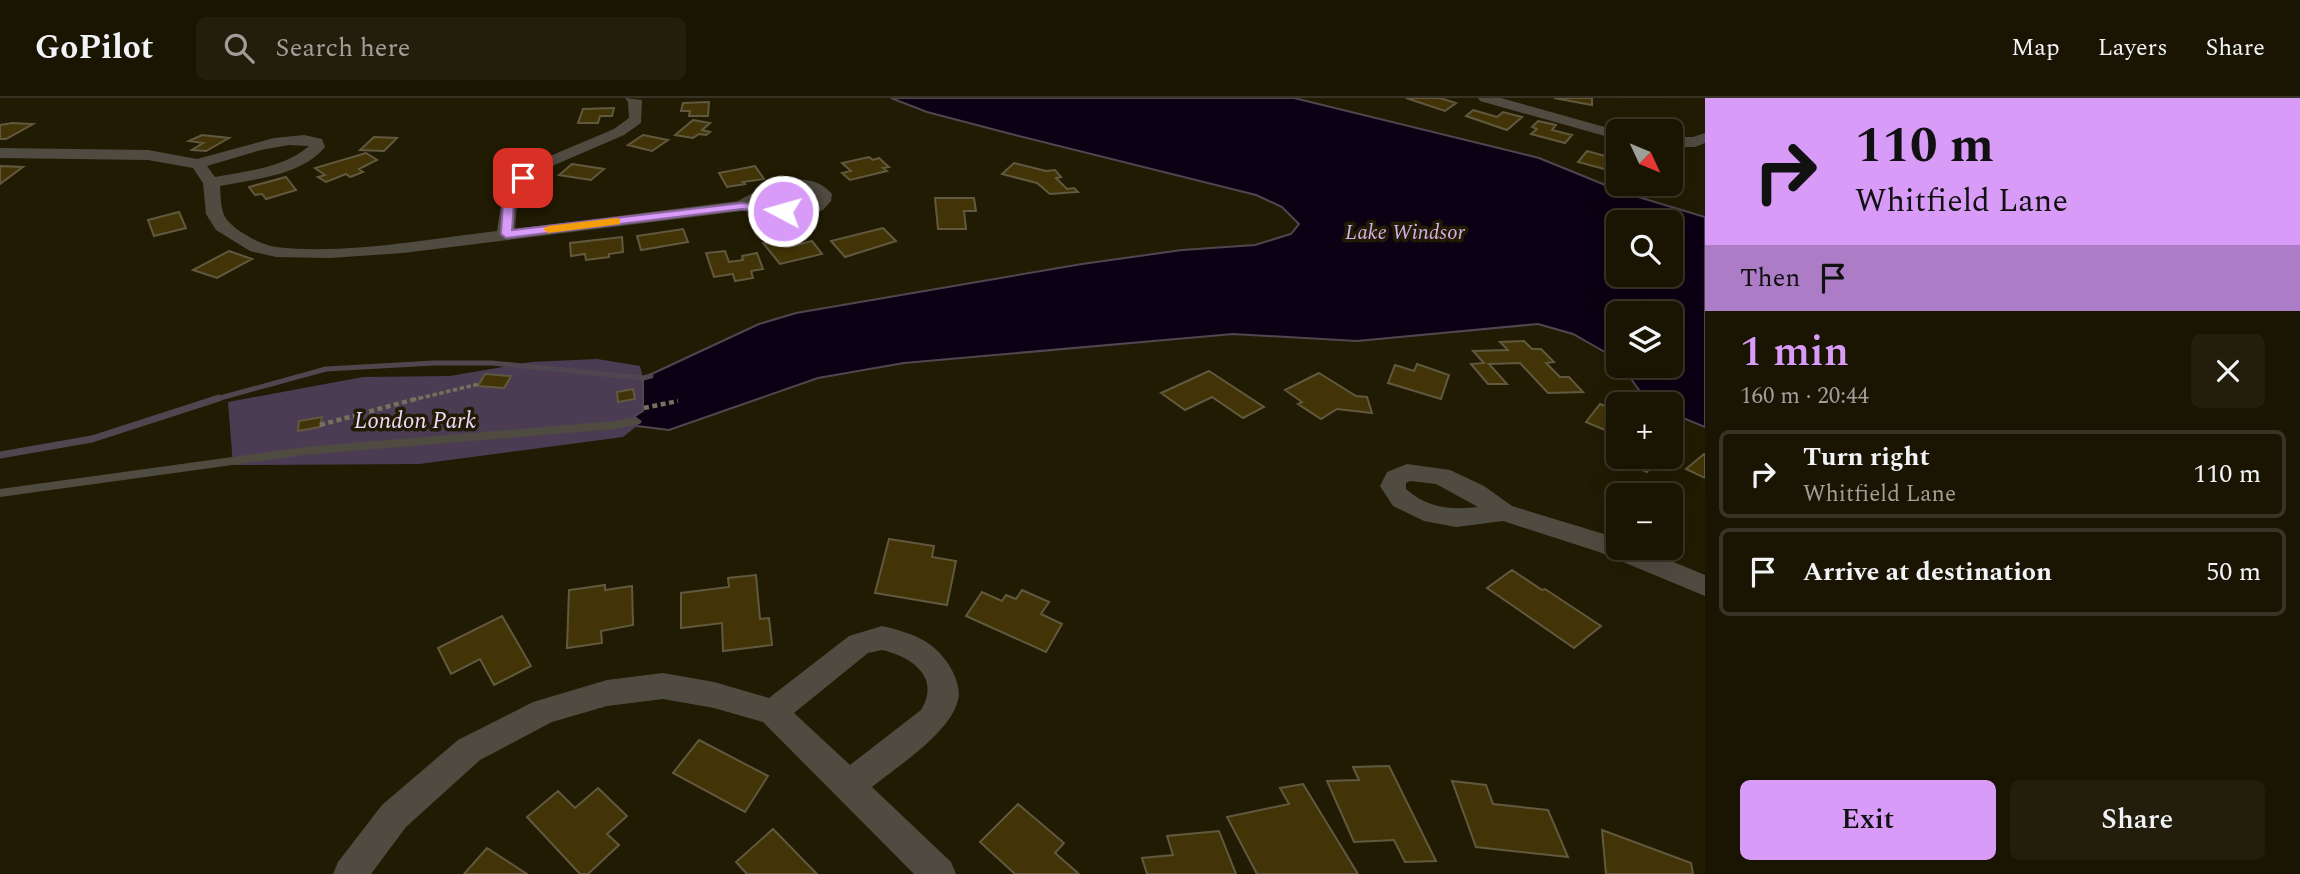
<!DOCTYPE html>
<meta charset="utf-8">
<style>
:root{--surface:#1a1402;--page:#231d0c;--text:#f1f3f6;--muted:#9f9e99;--line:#383324;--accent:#d89bf8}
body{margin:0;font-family:Spectral,serif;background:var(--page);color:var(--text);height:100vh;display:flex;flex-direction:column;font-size:26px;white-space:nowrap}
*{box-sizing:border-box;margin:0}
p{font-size:23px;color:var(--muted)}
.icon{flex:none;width:38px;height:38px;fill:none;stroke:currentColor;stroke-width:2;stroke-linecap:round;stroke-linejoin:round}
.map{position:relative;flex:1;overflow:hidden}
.sheet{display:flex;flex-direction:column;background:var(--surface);width:595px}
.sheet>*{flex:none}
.hud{background:#d89bf8;color:#111;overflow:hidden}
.needle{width:46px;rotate:134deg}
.fabs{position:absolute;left:1606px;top:21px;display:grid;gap:14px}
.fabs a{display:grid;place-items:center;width:77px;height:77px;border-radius:10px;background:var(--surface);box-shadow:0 7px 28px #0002,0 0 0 2px var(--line);font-size:35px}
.pin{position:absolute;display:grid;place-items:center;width:60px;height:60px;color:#fff;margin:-30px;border-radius:14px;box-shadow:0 4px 10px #0006}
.me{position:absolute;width:77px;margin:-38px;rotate:276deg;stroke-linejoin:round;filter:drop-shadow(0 0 5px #0008)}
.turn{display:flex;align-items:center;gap:24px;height:147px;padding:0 35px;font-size:32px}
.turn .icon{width:91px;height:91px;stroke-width:2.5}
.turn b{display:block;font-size:49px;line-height:60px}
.then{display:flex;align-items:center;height:66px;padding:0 35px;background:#0003;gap:14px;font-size:26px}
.round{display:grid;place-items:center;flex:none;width:74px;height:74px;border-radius:10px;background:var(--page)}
.summary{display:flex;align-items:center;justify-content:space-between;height:119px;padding:0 35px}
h1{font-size:42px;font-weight:600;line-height:52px;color:var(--accent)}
.action{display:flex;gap:14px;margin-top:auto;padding:14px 35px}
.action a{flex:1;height:80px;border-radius:10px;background:var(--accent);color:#111;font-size:28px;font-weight:600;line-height:80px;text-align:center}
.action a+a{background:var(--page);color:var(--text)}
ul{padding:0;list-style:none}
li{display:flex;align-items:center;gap:21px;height:88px;margin:0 14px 10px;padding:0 21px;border:4px solid var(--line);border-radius:10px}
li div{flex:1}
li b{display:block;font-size:26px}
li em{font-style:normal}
header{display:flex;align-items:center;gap:42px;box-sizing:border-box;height:98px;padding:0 35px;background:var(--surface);border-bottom:2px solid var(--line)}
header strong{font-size:33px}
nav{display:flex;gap:38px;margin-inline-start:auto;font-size:24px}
.search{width:490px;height:63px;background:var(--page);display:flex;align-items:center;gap:18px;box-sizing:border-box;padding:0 24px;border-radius:10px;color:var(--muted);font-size:26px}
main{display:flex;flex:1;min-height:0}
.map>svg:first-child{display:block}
.green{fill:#4b3c54}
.water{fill:#0c0014;stroke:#504650;stroke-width:2;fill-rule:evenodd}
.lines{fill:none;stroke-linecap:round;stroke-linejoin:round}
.stream-far1{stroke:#504650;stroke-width:5}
.stream{stroke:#504650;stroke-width:7}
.building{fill:#423406;stroke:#61593f;stroke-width:2}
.path-far1{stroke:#76705c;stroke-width:3.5;stroke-dasharray:4.5 2.5;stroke-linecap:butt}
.path{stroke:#76705c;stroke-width:4.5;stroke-dasharray:5 3.5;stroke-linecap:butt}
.service{fill:#4f4b41;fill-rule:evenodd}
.minor{fill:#4f4b41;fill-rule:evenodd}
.route{fill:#d89bf8;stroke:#8c65a1;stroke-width:2}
.slow{fill:#f59e0b}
.labels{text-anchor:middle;stroke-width:7;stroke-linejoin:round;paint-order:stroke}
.far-water-label{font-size:21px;font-style:italic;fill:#d5aeea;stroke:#221b03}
.park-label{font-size:23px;font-style:italic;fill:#f0d8fe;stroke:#221b03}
</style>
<header>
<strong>GoPilot</strong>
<div class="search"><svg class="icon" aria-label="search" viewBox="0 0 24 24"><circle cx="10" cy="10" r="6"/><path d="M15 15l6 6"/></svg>Search here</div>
<nav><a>Map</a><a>Layers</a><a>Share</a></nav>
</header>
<main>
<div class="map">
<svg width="1705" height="776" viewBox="0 0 1705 776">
<rect width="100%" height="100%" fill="#221b03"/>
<path class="green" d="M597,261L640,268L643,280V313L635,318L637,328L623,339L419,366L233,367L228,304L363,279L450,278L531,264Z"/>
<path class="water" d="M891,0H1294L1539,60L1625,95L1705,119V329L1671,315V306C1644,306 1636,289 1623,268H1671V215H1619V262L1573,236L1538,226L1357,243L1233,236L904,265L818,280L669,332L637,328L635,318L643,313V280L759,226L796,215L1082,166L1182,152L1255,147L1291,136L1299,126L1282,109L1256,97L1011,36L927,14ZM1619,124H1671V177H1619Z"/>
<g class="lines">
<path class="stream-far1" d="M213,302L326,271L434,265H492L643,280L651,278"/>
<path class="stream" d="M0,357L92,341L219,300"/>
</g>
<path class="building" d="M1406,0H1440L1456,5L1445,13Z
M1554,0H1592V7Z
M709,4L708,18H689L690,13H681L683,5Z
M614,10L612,18H600L598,25H578L583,11Z
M1473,12L1497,19L1503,14L1522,19L1507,32L1466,18Z
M693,22L710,25L702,32L710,34L706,37L699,36L693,40L675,37Z
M1538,23L1556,27L1552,32L1572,37L1565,45L1531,36L1537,31L1532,29Z
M12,25L33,26L6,41H0V27Z
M202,37L229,40L206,53L192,52L203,45L189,43Z
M643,37L668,42L652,53L628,47Z
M374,39L397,40L384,53L360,52Z
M1587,53L1616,61L1619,57V75L1578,64Z
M366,55L377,62L359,71L363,74L350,79L346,76L326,84L318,79L325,77L315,70Z
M869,59L873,62L879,60L889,69L883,70L887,73L850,82L842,75L851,73L842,65Z
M1014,65L1046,73L1055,72L1061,79L1056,80L1067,91L1074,90L1078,94L1050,96L1037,85L1002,76Z
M572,66L604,71L591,82L559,77Z
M0,68L23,69L0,86Z
M755,68L764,81L743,84L745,86L727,89L719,75Z
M286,79L296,92L266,101L262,96L255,97L249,89Z
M935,100H974L976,113H964L966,131H938Z
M179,114L186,130L154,138L148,122Z
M883,130L896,143L845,159L831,143Z
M683,131L688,144L641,152L637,138Z
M622,139L623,154L609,156V159L586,162L585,156L571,158L570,145Z
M782,140L789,149L812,143L822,156L780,166L763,145Z
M229,153L252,161L217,180L193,172Z
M725,153L729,164L743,162L742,158L757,155L763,171L751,173L753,180L735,183L733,176L714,179L706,155Z
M1524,243L1532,251H1541L1554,264L1546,265L1560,279H1569L1583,294L1548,295L1520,265L1489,266L1507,286H1488L1471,266L1484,265L1473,253L1508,252L1500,244Z
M1417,266L1449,277L1441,301L1388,285L1395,267L1414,273Z
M1209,273L1264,309L1243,320L1212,299L1185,312L1161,295Z
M1319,275L1356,298L1367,299L1372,315L1337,311L1321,321L1298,306L1302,304L1285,292Z
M485,276L511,278L504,290L478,288Z
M633,291L635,301L618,304L617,294Z
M1600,306L1619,314V338L1586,324Z
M322,319L320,329L298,333L299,323Z
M1619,351V359H1657L1647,374L1613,359Z
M1704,356H1705V380L1686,371Z
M889,441L934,448L932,459L956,463L947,507L875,495Z
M1512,472L1542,492L1545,491L1601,528L1574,550L1487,490Z
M756,477L760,521L769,520L772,547L723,553L722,525L681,530V495L729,489L728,480Z
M605,487V492L632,488L633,527L601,533L602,545L567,550L569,492Z
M1022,492L1049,504L1041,516L1062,526L1046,554L966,518L982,494L1002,503L1006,497L1016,501Z
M502,518L531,568L494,587L480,561L451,576L438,550Z
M699,642L768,678L745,714L673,675Z
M1389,668L1436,763L1405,764L1394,742L1354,744L1327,683L1359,682L1353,669Z
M1452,683L1486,687L1493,706L1548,712L1568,759L1476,749Z
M1303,686L1358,776H1257L1227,719L1289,706L1280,690Z
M598,690L627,718L607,736L619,747L588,776H580L527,719L558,693L575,710Z
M1018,706L1064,745L1055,755L1079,776H1015L980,744Z
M773,731L817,776H747L736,764Z
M1602,732L1691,765L1693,776H1606Z
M1219,733L1236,776H1147L1142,760L1173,757L1167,738Z
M487,750L527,776H464Z"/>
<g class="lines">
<path class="path-far1" d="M412,302L479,286"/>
<path class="path" d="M644,310L678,303
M320,327L419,300"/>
<path class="service" d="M636,319L642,323L640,326L615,331L304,357L0,399V391L304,349L615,323Z"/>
<path class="minor" d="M625,0L642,2L641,25L624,37L543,72L518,92L515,131L738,103C764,89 808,67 832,96L831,103L823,112L801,117L742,113L403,155L330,160L276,159L250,153L216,132L206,116L203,85L193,70L148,62L0,60V50L148,52L197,61L274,40L304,37L322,41L325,49C301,78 254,81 220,88C221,99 220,116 229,124C239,135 262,147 276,149C345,157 429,141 497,133L504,87L531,66L614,31L629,20L628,4ZM289,47L309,48C284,70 247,73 215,79L207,68L261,52ZM794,92H804L815,98V101L801,107L761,104Z
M1478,0H1501L1619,33V42L1480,3Z
M1705,35V45L1695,49H1671V39H1693Z
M1407,366L1450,372L1484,388L1512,408L1617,440L1619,450H1640L1705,477V498L1599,454L1503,423L1456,429L1424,423L1393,408L1380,388L1387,374ZM1410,383L1436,386L1478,409C1451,412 1427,410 1406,391V385Z
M882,528C911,535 932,541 949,567C955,577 961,591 958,602C950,635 898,668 872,689L951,764L956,776H914L763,624L714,610L663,601L607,608L552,624L480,662L406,729L371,776H333L338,764L382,707L458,642L533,604L607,582L663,575L714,584L769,600L849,538ZM882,552C912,559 941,579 921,612L850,667L794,615L868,555Z"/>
</g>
<path class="route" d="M520,77L529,80L515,91L512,132L742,105L783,109L789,113L783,116L742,111L506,140L501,136L504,90Z"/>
<path class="slow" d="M616,120L620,121V126L548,135L543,131L548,128Z"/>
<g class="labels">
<g class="far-water-label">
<text x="1405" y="141">Lake Windsor</text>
</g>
<g class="park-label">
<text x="415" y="330">London Park</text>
</g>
</g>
</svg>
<div class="fabs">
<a><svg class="needle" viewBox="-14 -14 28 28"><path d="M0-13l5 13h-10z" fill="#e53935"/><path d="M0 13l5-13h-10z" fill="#9f9e99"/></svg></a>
<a><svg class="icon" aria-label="search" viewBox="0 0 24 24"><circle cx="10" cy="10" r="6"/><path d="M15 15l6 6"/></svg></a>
<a><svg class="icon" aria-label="layers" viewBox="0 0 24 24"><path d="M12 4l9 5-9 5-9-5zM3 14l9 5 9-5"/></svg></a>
<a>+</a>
<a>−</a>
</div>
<div class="pin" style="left:523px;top:80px;background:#d93025"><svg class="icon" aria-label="arrive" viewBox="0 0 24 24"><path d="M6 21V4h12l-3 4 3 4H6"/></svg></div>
<svg class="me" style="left:783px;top:113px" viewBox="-20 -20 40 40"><circle r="17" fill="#d89bf8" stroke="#fff" stroke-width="3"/><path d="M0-11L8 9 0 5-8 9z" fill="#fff"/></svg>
</div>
<section class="sheet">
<div class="hud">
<div class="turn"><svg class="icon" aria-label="right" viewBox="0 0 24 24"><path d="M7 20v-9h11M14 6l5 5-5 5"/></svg><div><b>110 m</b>Whitfield Lane</div></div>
<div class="then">Then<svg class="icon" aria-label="arrive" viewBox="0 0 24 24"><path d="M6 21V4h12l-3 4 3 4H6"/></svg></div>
</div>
<div class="summary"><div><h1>1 min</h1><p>160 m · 20:44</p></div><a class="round"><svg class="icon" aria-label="close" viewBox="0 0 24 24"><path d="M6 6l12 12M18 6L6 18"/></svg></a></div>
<ul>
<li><svg class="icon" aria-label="right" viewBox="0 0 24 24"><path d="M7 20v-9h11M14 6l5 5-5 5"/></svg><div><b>Turn right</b><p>Whitfield Lane</p></div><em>110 m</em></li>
<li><svg class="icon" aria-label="arrive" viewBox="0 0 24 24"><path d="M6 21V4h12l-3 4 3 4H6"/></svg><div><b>Arrive at destination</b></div><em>50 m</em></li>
</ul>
<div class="action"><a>Exit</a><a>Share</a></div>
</section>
</main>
